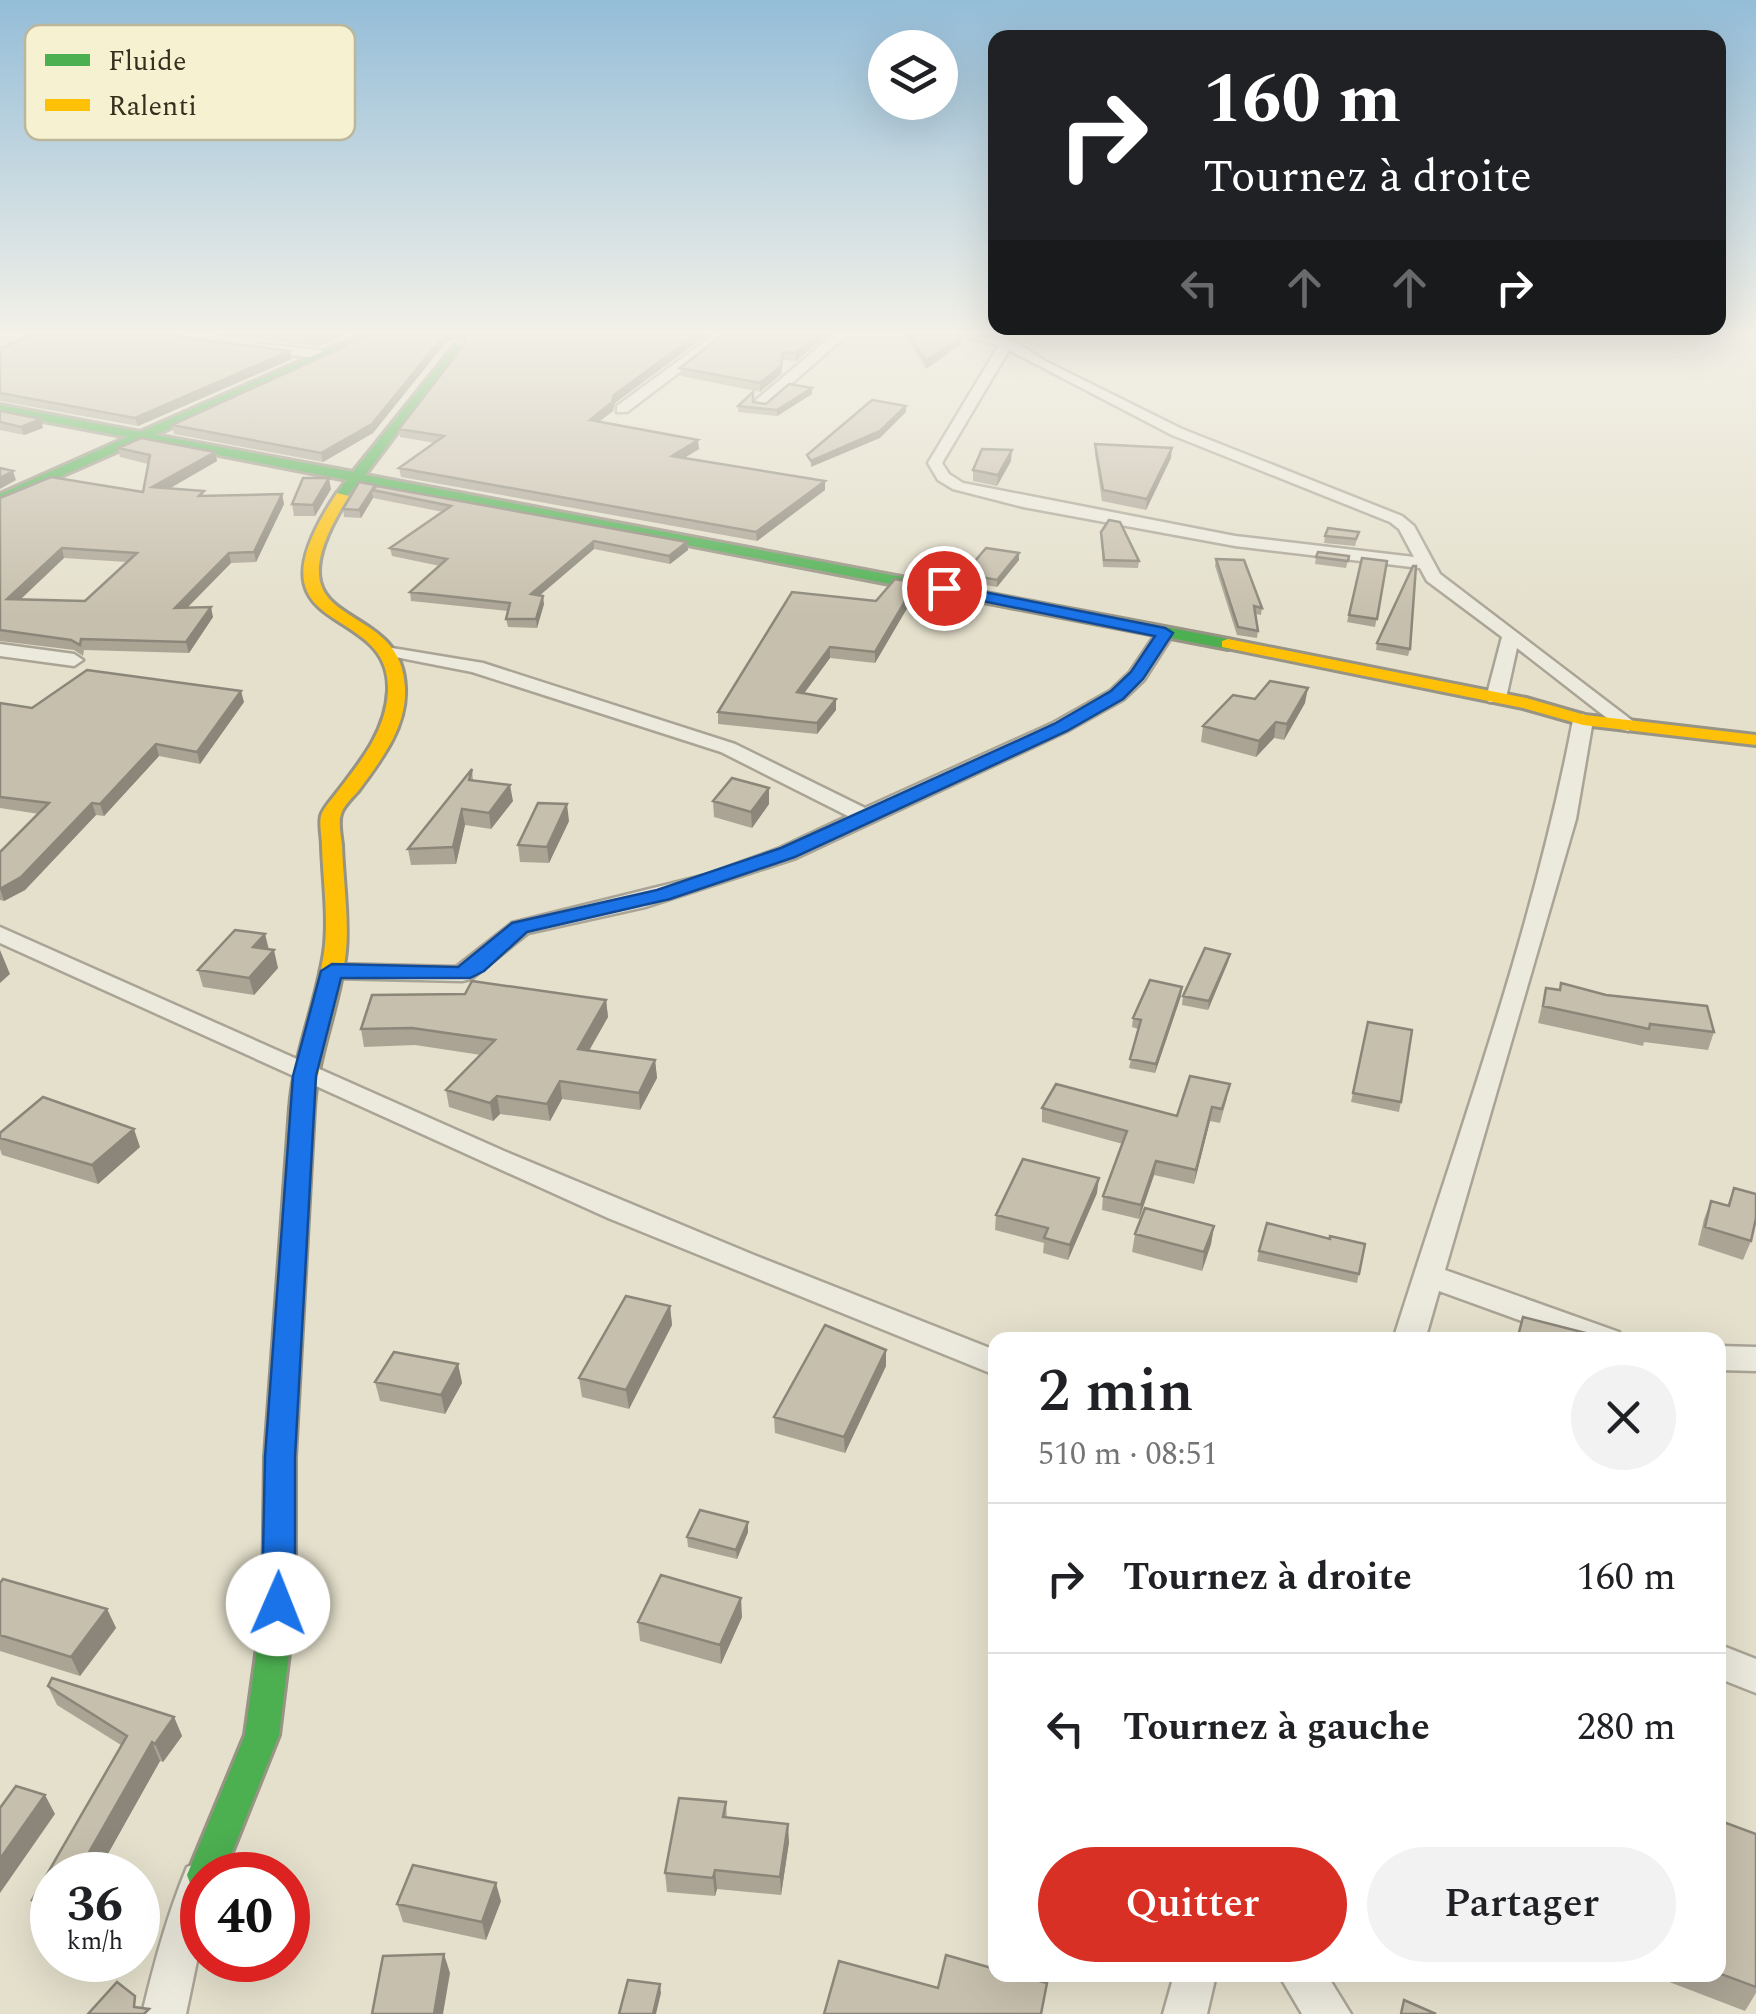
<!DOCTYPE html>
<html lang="fr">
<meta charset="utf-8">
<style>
:root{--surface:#fff;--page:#f2f2f2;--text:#202124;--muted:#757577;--line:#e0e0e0;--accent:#d93025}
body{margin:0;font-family:Spectral,serif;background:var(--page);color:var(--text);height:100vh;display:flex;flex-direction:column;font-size:38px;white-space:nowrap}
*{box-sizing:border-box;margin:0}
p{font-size:32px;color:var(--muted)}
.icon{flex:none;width:55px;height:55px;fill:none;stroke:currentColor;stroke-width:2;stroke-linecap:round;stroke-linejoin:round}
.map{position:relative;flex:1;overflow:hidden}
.sheet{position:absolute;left:988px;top:1332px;width:738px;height:650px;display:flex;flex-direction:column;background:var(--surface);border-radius:20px;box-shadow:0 10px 40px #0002}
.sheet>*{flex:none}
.guide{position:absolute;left:988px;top:30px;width:738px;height:305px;border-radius:20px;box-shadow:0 10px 40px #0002;background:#202124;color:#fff;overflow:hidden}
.controls{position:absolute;left:868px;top:30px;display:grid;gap:20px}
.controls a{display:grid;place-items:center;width:90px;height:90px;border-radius:50%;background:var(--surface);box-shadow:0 10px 40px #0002;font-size:50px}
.speed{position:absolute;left:30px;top:1852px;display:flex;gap:20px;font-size:50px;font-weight:700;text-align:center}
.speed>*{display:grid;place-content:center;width:130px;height:130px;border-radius:50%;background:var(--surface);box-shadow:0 10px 40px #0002;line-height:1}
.speed small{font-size:25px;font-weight:400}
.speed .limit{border:15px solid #d22;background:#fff;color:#111}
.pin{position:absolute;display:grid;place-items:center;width:85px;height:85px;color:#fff;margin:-42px;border:5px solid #fff;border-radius:50%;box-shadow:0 2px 10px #0007}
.me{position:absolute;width:110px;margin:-55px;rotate:1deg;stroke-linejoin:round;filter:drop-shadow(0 0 8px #0008)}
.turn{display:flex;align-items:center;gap:35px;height:210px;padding:0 50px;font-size:45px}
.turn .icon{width:130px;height:130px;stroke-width:2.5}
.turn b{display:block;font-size:70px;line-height:85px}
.lanes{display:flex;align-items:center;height:95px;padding:0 50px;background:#0003;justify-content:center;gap:50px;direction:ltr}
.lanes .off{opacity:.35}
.round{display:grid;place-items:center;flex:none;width:105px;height:105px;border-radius:52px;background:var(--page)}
.summary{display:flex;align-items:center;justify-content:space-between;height:170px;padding:0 50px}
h1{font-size:60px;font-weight:600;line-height:75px}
.cta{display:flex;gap:20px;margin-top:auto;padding:20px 50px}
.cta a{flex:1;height:115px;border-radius:60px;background:var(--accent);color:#fff;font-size:40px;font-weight:600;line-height:115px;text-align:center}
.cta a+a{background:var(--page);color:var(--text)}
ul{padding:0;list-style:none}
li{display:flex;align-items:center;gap:30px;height:150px;padding:0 50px;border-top:2px solid var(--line)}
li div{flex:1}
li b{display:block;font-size:38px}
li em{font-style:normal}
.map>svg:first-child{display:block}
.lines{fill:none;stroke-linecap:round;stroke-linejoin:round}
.street-casing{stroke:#a9a495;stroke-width:5}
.fast-casing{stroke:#989485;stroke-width:6}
.slow-casing{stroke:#989485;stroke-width:6}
.street{fill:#ece9dd;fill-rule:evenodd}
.fast{fill:#4caf50;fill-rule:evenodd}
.slow{fill:#ffc107;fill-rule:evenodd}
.wall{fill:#aba495;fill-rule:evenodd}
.shaded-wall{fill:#8b8679}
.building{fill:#c7bfad;stroke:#8b8679;stroke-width:2.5;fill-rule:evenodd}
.route{fill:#1a73e8;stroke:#114b97;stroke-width:2.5}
.key{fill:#f5f1d1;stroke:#bcb69b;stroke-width:2.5}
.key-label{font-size:28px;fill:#372e1d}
</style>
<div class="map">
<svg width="1756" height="2014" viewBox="0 0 1756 2014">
<rect width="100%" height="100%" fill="#e4e0cc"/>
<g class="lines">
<g class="street-casing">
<path id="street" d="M715,334H730L627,412H617V406Z
M834,334H848L766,406H756V400Z
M950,334L1012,340L1045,361L1182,429L1402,516L1414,526L1440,574L1638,725L1628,731L1621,729L1517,648L1506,698L1503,702H1489L1486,698L1502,637L1427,581L1420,568L1235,546L1023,507L953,489L938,480L928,463L999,345ZM1009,350L1172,435L1390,522L1399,529L1414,557L1235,536L963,483L949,474L942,463Z
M259,344L326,351L332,355L326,359L254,351L253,348Z
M1165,628L1174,633L1144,680L1124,699L1067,731L796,858L645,907L528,933L471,979L462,981L332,978L320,971L332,964L456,967L512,923L706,875L780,848L848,816L721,752L472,672L380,654V646L483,663L735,744L865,808L1053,723L1110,691L1130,672L1159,629Z
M0,644L74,654L83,660L74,666L0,656Z
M1583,714L1593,720L1576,819L1445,1270L1619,1332L1624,1340H1574L1439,1291L1425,1340H1393C1457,1137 1533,931 1573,720Z
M0,927L504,1151L754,1255L995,1350V1375L608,1218L0,943Z
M1718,1346L1756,1347V1371L1718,1370Z
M1718,1644L1756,1659V1693L1718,1678Z
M202,1861L217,1867L220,1875H202V1937L186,2014H142C154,1963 167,1915 187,1867Z
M1174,1975H1216L1207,2014H1163Z
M1279,1975H1327L1351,2014H1302Z"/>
</g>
<g class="fast-casing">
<path id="fast" d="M362,334H377L155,435L353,472L455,345L461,348L365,475L1228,639L1236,644L1228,649L360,482L342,500L335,496L347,480L143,440L0,503V494L128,437L0,413V405L140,432Z
M302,1100L314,1108L295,1457V1604L279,1735L223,1875H202V1892L192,1888L187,1875L245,1735L263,1604L265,1457L290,1108Z"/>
</g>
<g class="slow-casing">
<path id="slow" d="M337,493L349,496C258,640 402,591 405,688C407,727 381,760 359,790C354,796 343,806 341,814C338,822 341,836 342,845C343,879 349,917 346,951C340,1005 317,1054 314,1108L302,1116L290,1108C294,1054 316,1005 324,953C329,919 323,880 322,846C322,837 319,825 321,816C323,808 333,798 338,791C361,761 386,731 388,691C392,598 237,643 337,493Z
M1228,639L1526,698L1585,715L1756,735V745L1583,725L1523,708L1222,647V641Z"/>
</g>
<use href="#street" class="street"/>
<use href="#fast" class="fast"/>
<use href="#slow" class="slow"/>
</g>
<path class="wall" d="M206,334H347L319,346Z
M371,334H708L615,403L613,411L599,422L699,449L684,458L825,481V490L757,541L401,477L399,468L435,443L400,437L399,429L465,344L454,339L446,342L373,433L323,462L174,434L172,425Z
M723,334H829L796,361L783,360L781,374L760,392L681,376L680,368Z
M903,334L962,335V343L926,369Z
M0,349L292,359L138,426L0,401Z
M812,388V394L777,416L738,412V406L766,404Z
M0,411L43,428L24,435L0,430Z
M1095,444L1171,458L1146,510L1102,501L1095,454Z
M118,448L215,452L217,461L170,488L205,496L282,494L284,504L256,562L231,563L188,607L213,617L189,653L84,650L83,656L74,650L0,641V498L143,492L148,464L120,457ZM64,558L127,562L85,601L21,599Z
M1011,461L997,486L973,481V470Z
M375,485V487L687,542L688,550L670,564L594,549L540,595L544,604L537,628L508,627L506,619L508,611L411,601L410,592L440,566L392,556L390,548L443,512L373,498L361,518L344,517L343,509Z
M331,489L315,516H294L292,504Z
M1101,532L1139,561L1138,568L1103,567Z
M1359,532L1355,546L1324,543L1325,536Z
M1349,556L1346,568L1315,564L1316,557Z
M1362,558L1387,561L1375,627L1347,622Z
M1216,559L1262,608L1261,615L1256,614L1258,631L1257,638L1237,635L1215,566Z
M1019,560L997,587L963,581L964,574Z
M916,583V593L875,663L830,658L804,693L836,699V710L817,734L718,724V712L876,601Z
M1377,643L1410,649L1408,656L1376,650Z
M1255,699L1305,703L1284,740L1274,738L1256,757L1201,742L1203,726Z
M244,702L200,764L159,756L104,816L96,815L25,890L4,901L0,900V852L39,814L0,808V703L32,708Z
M472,769L473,781L513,801L491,829L465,825L456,864L411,865L408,849Z
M769,788V804L752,828L714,817L713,801Z
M569,821L549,863L520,862L518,845Z
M265,934L269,949L278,968L254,995L203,987L198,970Z
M1228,962L1208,1010L1182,1005L1183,996Z
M1546,988L1714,1032L1708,1050L1644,1042L1643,1046L1538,1023Z
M1181,996L1155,1073L1129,1068L1138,1029L1132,1027L1133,1018Z
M606,1000L608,1017L589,1051L655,1060L657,1078L640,1110L562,1099L550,1121L500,1114L493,1121L449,1107L446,1090L481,1055L415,1045L364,1047L361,1029Z
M1368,1022L1401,1102L1399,1112L1351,1102Z
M1227,1098L1220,1123L1210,1121L1194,1184L1154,1175L1139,1219L1102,1210L1103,1196L1123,1144L1042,1122V1108L1177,1116Z
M0,1133L140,1147L98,1184L2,1155L0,1149Z
M1734,1188L1751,1241L1743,1260L1698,1245L1704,1219L1711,1201L1727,1206Z
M1097,1193L1068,1260L1043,1253L1044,1243L995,1230L996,1215Z
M1214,1226L1211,1244L1202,1271L1132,1252L1135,1234Z
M1330,1239L1365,1244L1357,1283L1257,1261L1259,1251Z
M670,1306L672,1325L629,1409L582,1397L579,1378Z
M886,1350V1366L845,1453L775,1433L774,1417Z
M458,1364L462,1383L445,1414L380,1401L375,1382Z
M748,1532L737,1559L688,1547L687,1537Z
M0,1583L107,1609L116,1628L80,1676L0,1651Z
M742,1617L721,1664L640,1641L638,1622Z
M48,1686L174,1717L182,1736L163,1762L160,1761L96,1875H52V1921L43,1918L32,1900L121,1745L57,1705Z
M726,1802L727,1818L789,1842L781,1895L717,1889L715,1896L667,1892L665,1873Z
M1718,1820L1756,1987V1993L1745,2011L1651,1975H1718Z
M501,1901L486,1940L403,1922L397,1904Z"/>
<path class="shaded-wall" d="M328,334H347L319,346L318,339Z
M445,334H454V339L446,342L373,433L323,462L321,453Z
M697,334H708L615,403L613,411L590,428V420L614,395Z
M819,334H829L796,361V353Z
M962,335V343L926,369V361Z
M290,351L292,359L138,426L135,418Z
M783,352L781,374L760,392V383Z
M812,388V394L777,416V410Z
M906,406V412L880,438L811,467V461Z
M41,419L43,428L24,435L21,427Z
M698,440L699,449L673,465L672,456Z
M1172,448L1171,458L1146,510L1147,499Z
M1012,450L1011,461L997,486L998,475Z
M215,452L217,461L155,497L152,487Z
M13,471L16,480L0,489V478Z
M329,478L331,489L315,516L313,505Z
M825,481V490L757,541L756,532Z
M372,490L373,498L361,518L359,510Z
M282,494L284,504L256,562L254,552Z
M594,541V549L532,602L531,594Z
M687,542L688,550L670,564L669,556Z
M62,548L64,558L10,609L7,599Z
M229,553L231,563L177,618L175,608Z
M1019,553V560L997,587V580Z
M916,583V593L875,663V652Z
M543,596L544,604L537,628L536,619Z
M211,607L213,617L189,653L186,642Z
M830,647V658L797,703V692Z
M1308,688L1305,703L1284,740L1287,724Z
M241,691L244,702L200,764L197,752Z
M836,699V710L817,734V723Z
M1276,722L1274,738L1256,757L1259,741Z
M156,744L159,756L104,816L100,804Z
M510,785L513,801L491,829L489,813Z
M769,788V804L752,828L751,812Z
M92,803L96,815L25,890L4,901L0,889Z
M567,804L569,821L549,863L547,847Z
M462,809L465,825L456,864L453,847Z
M265,934L269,952L253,947Z
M0,950L10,974L0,983Z
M274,950L278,968L254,995L249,978Z
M1230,954L1228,962L1208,1010L1209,1001Z
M1182,987L1181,996L1155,1073L1156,1064Z
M606,1000L608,1017L580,1066L578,1049Z
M655,1060L657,1078L640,1110L639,1093Z
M560,1081L562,1099L550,1121L547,1104Z
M497,1096L500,1114L493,1121L490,1103Z
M1212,1107L1210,1121L1194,1184L1196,1170Z
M134,1129L140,1147L98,1184L92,1165Z
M1156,1161L1154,1175L1139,1219L1141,1205Z
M1099,1178L1097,1193L1068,1260L1070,1245Z
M1214,1226L1211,1244L1202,1271L1204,1252Z
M670,1306L672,1325L629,1409L626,1390Z
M886,1350V1366L845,1453L844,1437Z
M458,1364L462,1383L445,1414L441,1395Z
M748,1522V1532L737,1559L736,1550Z
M741,1598L742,1617L721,1664L720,1645Z
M107,1609L116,1628L80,1676L71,1657Z
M174,1717L182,1736L163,1762L155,1744Z
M152,1742L160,1761L96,1875H76Z
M45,1795L55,1814L0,1893V1859Z
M788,1824L789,1842L781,1895L780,1877Z
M715,1870L717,1889L715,1896L713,1878Z
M496,1883L501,1901L486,1940L482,1922Z
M444,1954L450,1973L443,2014H434Z
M660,1984L661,1993L656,2014H653Z"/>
<path class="building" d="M32,334H158L290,351L135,418L0,393V349Z
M277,334H328L318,339Z
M371,334H445L372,424L321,453L172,425Z
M459,334H697L614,395L612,402L590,420L698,440L672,456L825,481L756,532L399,468L444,436L399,429L466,342L465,337Z
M723,334H819L796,353L783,352L781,366L760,383L680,368Z
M908,334H954L962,335L926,361Z
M789,384L812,388L777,410L738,406L753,392V402L766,404Z
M872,400L906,406L880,431L811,461L807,455Z
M0,411L41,419L21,427L0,422Z
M141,438L215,452L152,487L204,491L199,496L282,494L254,552L229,553L175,608L211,607L186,642L81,639L80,645L71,640L0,630V498L51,477L143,492L150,455L118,448ZM62,548L137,553L85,601L7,599Z
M1095,444L1172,448L1147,499L1103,490Z
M982,449L1012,450L998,475L973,470Z
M0,468L13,471L0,478Z
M303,478H329L313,505L292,504Z
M359,482L375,485L372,490L377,486L687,542L669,556L594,541L531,594L543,596L536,619H506L510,603L410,592L447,559L390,548L451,506L372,490L359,510L343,509Z
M1109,520L1120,522L1139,561L1104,560L1101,532Z
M1328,528L1359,532L1356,539L1325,536Z
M986,548L1019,553L997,580L964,574Z
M1318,552L1349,556L1348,561L1316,557Z
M1362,558L1387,561L1377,619L1349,615Z
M1216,559L1244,560L1262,608L1254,606L1258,631L1238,627Z
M1413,566H1416L1410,649L1377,643Z
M895,579L916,583L875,652L830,647L797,692L836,699L817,723L718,712L792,592L876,601Z
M87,670L241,691L197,752L156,744L100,804L92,803L21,877L0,889V852L49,803L0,797V703L32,708Z
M1270,681L1308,688L1287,724L1276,722L1259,741L1203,726L1233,695L1255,699Z
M472,769L469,780L510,785L489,813L462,809L453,847L408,849Z
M732,778L769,788L751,812L713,801Z
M538,803L567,804L547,847L518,845Z
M235,930L265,934L253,947L274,950L249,978L198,970Z
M1205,948L1230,954L1209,1001L1183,996Z
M1150,980L1182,987L1156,1064L1130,1059L1141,1020L1133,1018Z
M472,981L606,1000L578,1049L655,1060L639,1093L560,1081L547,1104L497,1096L490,1103L446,1090L495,1040L412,1028L361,1029L372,995L465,994Z
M1561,983L1606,995L1707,1006L1714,1032L1650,1024L1649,1029L1543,1006L1546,988L1560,990Z
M1368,1022L1412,1030L1401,1102L1353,1093Z
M1190,1076L1230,1084L1222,1109L1212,1107L1196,1170L1156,1161L1141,1205L1103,1196L1127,1131L1042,1108L1056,1084L1177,1116Z
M43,1097L134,1129L92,1165L0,1138V1133Z
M1023,1159L1099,1178L1070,1245L1044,1238L1048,1228L996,1215Z
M1734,1188L1756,1194V1218L1751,1241L1705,1227L1711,1201L1729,1206Z
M1145,1208L1214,1226L1204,1252L1135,1234Z
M1267,1223L1330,1239V1236L1365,1244L1359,1274L1259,1251Z
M626,1296L670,1306L626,1390L579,1378Z
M1523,1317L1613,1340H1517Z
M825,1325L886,1350L844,1437L774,1417Z
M394,1352L458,1364L441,1395L375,1382Z
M700,1510L748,1522L736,1550L687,1537Z
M661,1575L741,1598L720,1645L638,1622Z
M3,1579L107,1609L71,1657L0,1635V1583Z
M52,1678L174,1717L155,1744L152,1742L76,1875H52V1904L32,1900L127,1736L48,1686Z
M16,1786L45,1795L0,1859V1808Z
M679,1798L726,1802L723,1817L788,1824L780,1877L715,1870L713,1878L665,1873Z
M1718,1820L1756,1834V1987L1718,1973Z
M413,1865L496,1883L482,1922L397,1904Z
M444,1954L434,2014H372L383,1956Z
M946,1955L995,1969V1975H1017L1047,1983L1041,2014H824L839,1961L938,1988Z
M628,1980L660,1984L653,2014H619Z
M117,1982L135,1996L134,2007L149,2009L144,2014H88Z
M1404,2000L1436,2014H1401Z"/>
<linearGradient id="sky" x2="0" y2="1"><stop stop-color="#94bdd8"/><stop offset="0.54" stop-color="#f3f1e8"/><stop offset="1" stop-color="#f3f1e8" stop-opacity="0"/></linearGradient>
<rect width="1756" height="616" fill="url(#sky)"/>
<path class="route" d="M944,584L1165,628L1173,633L1143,679L1123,699L1067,731L795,857L670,899L527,932L484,971L470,978H341L316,1076L295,1457V1604L290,1614L278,1618L267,1614L262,1604L265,1457L293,1076L321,971L332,964L458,967L512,923L657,890L781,848L1054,724L1111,691L1131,672L1155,636L938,592V585Z"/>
<rect x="25" y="25" width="330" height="115" rx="15" class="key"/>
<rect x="45" y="54" width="45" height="12" fill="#4caf50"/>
<rect x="45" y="99" width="45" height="12" fill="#ffc107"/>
<g class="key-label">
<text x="108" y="70">Fluide</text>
<text x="108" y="115">Ralenti</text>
</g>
</svg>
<div class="controls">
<a><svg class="icon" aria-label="layers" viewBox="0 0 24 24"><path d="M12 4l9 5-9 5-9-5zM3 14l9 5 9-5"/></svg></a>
</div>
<div class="speed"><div>36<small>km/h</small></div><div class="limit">40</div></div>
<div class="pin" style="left:944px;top:588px;background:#d93025"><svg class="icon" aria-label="arrive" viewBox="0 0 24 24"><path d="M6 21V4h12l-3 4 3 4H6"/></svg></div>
<svg class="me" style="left:278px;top:1604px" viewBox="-20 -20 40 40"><circle r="19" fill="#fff"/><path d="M0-13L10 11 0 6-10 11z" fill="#1a73e8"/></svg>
<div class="guide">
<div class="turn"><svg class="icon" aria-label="right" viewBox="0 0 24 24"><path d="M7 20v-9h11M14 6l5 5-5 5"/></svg><div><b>160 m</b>Tournez à droite</div></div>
<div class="lanes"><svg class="icon off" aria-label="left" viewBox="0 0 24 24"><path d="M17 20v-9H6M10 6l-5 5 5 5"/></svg><svg class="icon off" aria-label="ahead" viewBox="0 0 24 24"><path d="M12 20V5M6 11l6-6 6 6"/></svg><svg class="icon off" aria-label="ahead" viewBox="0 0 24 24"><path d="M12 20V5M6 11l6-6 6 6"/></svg><svg class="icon" aria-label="right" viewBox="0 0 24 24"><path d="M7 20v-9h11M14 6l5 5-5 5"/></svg></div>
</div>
<section class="sheet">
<div class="summary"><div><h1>2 min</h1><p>510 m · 08:51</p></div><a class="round"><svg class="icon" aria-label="close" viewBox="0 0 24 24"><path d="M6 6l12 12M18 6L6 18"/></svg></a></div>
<ul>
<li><svg class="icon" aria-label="right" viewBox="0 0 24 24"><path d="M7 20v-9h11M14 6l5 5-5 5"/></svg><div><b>Tournez à droite</b></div><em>160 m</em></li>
<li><svg class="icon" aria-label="left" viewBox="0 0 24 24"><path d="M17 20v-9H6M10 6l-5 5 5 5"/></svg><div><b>Tournez à gauche</b></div><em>280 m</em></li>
</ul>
<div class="cta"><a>Quitter</a><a>Partager</a></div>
</section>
</div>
